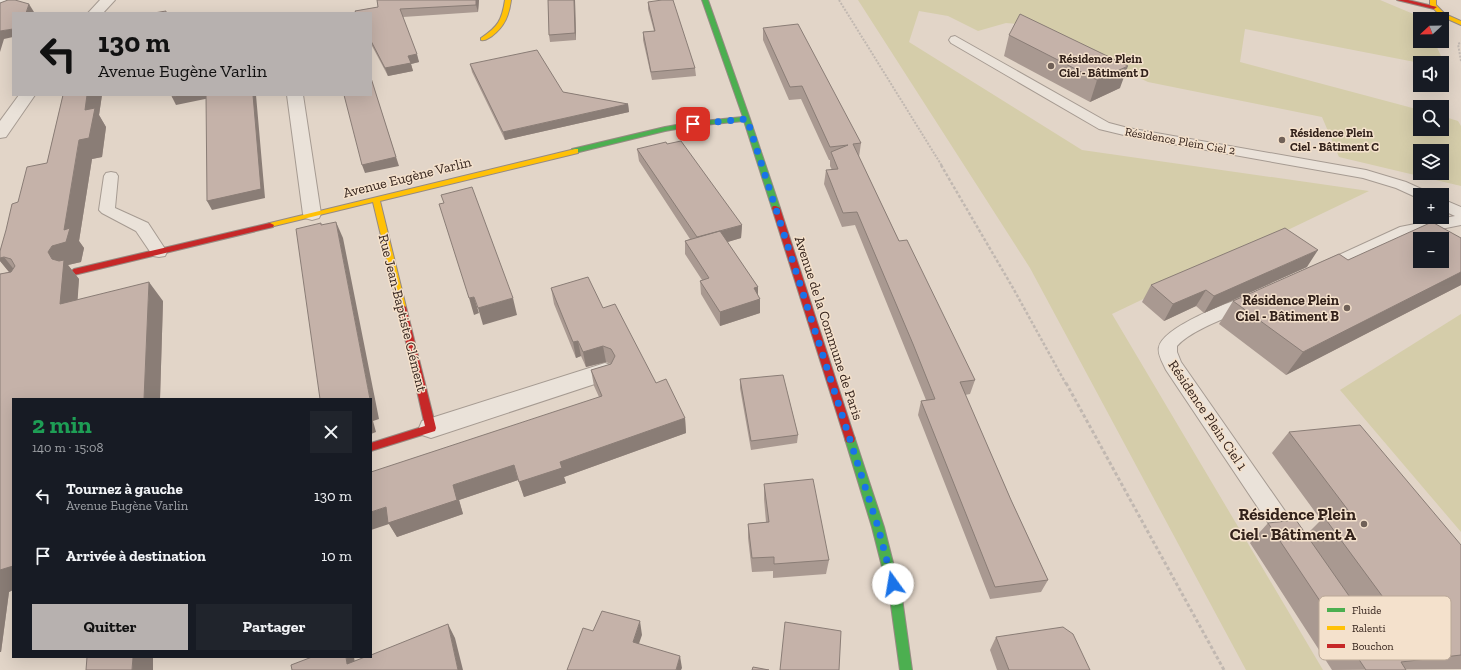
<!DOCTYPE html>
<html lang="fr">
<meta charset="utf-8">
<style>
:root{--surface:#171b24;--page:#20242c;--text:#f1f3f6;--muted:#9ea1a6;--accent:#b7b1af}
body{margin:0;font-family:"Zilla Slab",serif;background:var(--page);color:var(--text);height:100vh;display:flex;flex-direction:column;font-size:15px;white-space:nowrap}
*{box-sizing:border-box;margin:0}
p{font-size:13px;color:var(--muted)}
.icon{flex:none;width:22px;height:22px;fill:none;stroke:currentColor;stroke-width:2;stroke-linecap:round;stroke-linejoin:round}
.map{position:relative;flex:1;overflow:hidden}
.drawer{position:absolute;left:12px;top:398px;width:360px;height:260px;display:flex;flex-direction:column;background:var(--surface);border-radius:0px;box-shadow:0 4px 16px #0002}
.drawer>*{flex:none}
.banner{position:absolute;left:12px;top:12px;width:360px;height:84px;border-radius:0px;box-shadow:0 4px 16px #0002;background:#b7b1af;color:#111;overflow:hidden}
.needle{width:26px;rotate:248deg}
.controls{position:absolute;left:1413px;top:12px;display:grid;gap:8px}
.controls a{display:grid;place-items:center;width:36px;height:36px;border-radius:0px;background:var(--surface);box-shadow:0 4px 16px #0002;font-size:20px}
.pin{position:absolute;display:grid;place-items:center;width:34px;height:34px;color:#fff;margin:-17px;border-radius:8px;box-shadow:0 2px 6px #0006}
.me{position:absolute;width:44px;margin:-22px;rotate:347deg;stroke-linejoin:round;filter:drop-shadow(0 0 3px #0008)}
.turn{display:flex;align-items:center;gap:14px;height:84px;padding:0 20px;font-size:18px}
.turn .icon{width:52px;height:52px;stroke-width:2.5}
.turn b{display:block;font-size:28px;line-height:34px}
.round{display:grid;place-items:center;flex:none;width:42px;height:42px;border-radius:0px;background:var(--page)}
.overview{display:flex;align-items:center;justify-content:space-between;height:68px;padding:0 20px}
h1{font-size:24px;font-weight:700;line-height:30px;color:#1e9e55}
.action{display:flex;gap:8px;margin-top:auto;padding:8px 20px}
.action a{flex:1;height:46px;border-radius:0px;background:var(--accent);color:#111;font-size:16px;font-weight:700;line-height:46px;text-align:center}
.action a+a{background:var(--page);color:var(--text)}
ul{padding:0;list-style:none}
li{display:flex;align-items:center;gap:12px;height:60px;padding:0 20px}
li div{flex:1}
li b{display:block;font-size:15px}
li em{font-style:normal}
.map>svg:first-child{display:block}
.green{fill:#d5cdaa;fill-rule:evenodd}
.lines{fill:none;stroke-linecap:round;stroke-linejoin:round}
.lane-casing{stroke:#a69b92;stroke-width:2}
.street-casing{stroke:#a69b92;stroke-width:2}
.fast-casing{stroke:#968a82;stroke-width:2}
.slow-casing{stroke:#968a82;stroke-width:2}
.jam-casing{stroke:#968a82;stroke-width:2}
.path-far2{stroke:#c1b8b1;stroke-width:2;stroke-dasharray:2 1.5;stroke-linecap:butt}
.path-far1{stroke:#c1b8b1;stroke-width:2.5;stroke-dasharray:3 2;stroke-linecap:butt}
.path{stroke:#c1b8b1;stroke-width:3;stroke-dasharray:3.5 2.5;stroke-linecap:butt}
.lane{fill:#eae2d9;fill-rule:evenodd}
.street{fill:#eae2d9;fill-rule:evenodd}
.fast{fill:#4caf50;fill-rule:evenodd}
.slow{fill:#ffc107;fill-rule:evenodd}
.jam{fill:#c62828;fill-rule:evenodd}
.wall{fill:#a99991}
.shaded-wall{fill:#8a7d76}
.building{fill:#c5b2a9;stroke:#8a7d76;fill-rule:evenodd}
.route{stroke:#1a73e8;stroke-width:7;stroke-dasharray:0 12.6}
.poi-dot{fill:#706158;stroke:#f4e1cc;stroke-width:1.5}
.labels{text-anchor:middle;stroke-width:3;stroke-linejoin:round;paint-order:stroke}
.far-poi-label{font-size:12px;font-weight:bold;fill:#33221b;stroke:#f4e1cc;text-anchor:start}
.far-street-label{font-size:12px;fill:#33221b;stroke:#f4e1cc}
.street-label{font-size:14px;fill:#33221b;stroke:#f4e1cc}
.poi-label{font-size:14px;font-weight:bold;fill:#33221b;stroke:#f4e1cc;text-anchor:end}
.near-poi-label{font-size:17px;font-weight:bold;fill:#33221b;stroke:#f4e1cc;text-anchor:end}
.key{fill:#f4e1cc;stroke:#baa897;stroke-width:1}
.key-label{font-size:11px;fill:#33221b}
</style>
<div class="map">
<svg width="1461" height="670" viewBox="0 0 1461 670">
<rect width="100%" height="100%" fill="#e2d5c8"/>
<path class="green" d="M858,0H1380L1423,18L1424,19H1420V41H1434L1447,69L1442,68V63H1420L1245,29L1240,62L1420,110V129H1442V116L1458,121L1461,126V186L1339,157L1322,117L1148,82L1028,25L1006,23L978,31L948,16L919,11L909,42L1082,150L1369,191L1112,314L1323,670H1246L1030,268ZM1420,151H1442V173H1420Z
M1461,314V532L1340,390Z"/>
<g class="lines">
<g class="lane-casing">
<path id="lane" d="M955,36L1109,123L1128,128L1366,170L1406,182L1428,192L1431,195H1420V199L1396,188L1363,178L1128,136L1099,129L951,43L949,40L951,37Z
M111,172L116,173L118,176L115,208L148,223L167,252L165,256L159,257L153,256L136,231L102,213L99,210L104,176L106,173Z
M1442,199L1461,207V225L1411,235L1329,273L1323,275L1317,273L1315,269L1317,265L1400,227L1455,216L1442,210Z
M1249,296L1255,298L1258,302L1255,306C1234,315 1192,329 1177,346V352L1181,362L1301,534L1304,541L1301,548L1293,551L1285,548L1166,370C1163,363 1157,354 1159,347C1163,327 1230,301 1249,296Z"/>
</g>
<g class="street-casing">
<path id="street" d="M0,0H8L5,4L0,5Z
M100,0H115L103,13H88Z
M19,95H35L6,137L0,138V121Z
M287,95H303L321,214L319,218L312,220L305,218L303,214Z
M605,363L613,366L616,372L613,378L431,438L422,435L419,428L422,421Z"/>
</g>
<g class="fast-casing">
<path id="fast" d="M702,0H708L750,119L780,208L779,210H776L772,208L744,121L693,126L665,131L575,153L571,151L572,149L665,127L693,122L743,117Z
M850,435L854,436L855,439L884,527L902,598L912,670H900L890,598L872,527L845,439L846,436Z"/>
</g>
<g class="slow-casing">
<path id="slow" d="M505,0H511C509,15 505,26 492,36C488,38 486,41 481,40V38C498,27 502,20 505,0Z
M1430,0H1436V5L1445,14L1461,21V25L1441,16L1430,5Z
M575,149H578V153L380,201L406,307L402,310L398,307L373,202L270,227L266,225L270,223Z"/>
</g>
<g class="jam-casing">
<path id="jam" d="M1397,0H1408L1437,7L1434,9Z
M773,206H776L780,208L855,439L854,442L850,443L846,442L845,439L772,208Z
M270,223L274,225L273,227L74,275L70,272L74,269Z
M402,304L406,307L436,428L435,431L371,451V443L425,426L398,307Z"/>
</g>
<path class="path-far2" d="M839,0L942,166
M1460,43L1458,44L1461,61"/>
<path class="path-far1" d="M941,165L1013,288L1066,384"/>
<path class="path" d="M1066,383L1224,670"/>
<use href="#lane" class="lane"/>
<use href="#street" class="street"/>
<use href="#fast" class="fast"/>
<use href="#slow" class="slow"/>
<use href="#jam" class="jam"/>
</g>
<path class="wall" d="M377,0H479L478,12L403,17L419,62L411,64L413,71L388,76L371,44V13H356L355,11L378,7Z
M548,0H575L576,40L550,42L549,35Z
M648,2L695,68L696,76L652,80L643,40V32L654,31L648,9Z
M763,28L861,143L859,157L899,241L975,380L970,394L965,395L1011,500L1048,580L1041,592L990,599L918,415L921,401L926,400L855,225L842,227L824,184L826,170H832L830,166V160H829L801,99L789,100L763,40Z
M1009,35L1120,88L1090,102L1004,56Z
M470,64L563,92L628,104L629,112L505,140L472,72Z
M63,95H102L99,115L106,127L102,157L92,159L79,241L84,248L81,262L68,265L79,279L77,300L163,301L160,399H13V590L9,592L1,652H0V274L9,272L0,261V251L18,202L47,163Z
M637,149L742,225L741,238L727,242L758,287V295L760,313L720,326L701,294L700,281L702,280L685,254V241L690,239L639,161Z
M1461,238V285L1286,375L1219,324L1233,301L1348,260Z
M1307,267L1204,313L1196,306L1164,321L1142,302L1151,285Z
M551,288L603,308L656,383L685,418L686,433L564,477L566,483L524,497L518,480L459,500L463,514L397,537L389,524L599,397L594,386L591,370L611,364L606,362L586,367L581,356L576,358L554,304Z
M740,379L798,435L797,443L751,450L740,388Z
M1289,432L1461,545V669L1332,670L1250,543L1268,523L1306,535L1321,520L1272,453Z
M764,484L829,560L826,574L773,578V571L752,572L748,538V524L766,522L764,499Z
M996,637L1090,670H997L990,650Z"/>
<path class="shaded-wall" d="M476,0H479L478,12L476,5Z
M574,0H575L576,40L575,33Z
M29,4L34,12L33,13H26Z
M13,29V37L4,39L0,52V31Z
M417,54L419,62L411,64L413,71L388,76L385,68L408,56Z
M1128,66L1120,88L1090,102L1097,80Z
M371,79L399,166L365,173L362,165Z
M87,95H102L99,115L106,127L102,157L92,159L79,241L84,248L81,262L68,265L79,279L76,324L60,304L52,259L48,252L64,230Z
M180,95H209L210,98L176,105L172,97Z
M253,95H256L265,198L212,210L207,201Z
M628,104L629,112L505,140L503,132Z
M336,222L343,238L379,419L373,421L376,432L371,434V399H370Z
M742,225L741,238L698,251L697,238Z
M1318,250L1307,267L1204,313L1214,296Z
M4,257L20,277L14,278L0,261V258Z
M1461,272V285L1286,375L1303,352Z
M149,282L163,301L160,399H144Z
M758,287V300L760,299V313L720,326V312L754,288Z
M1206,290L1196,306L1164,321L1173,304Z
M474,297L479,313L474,315L469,298Z
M513,298L517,315L483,325L478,308Z
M578,341L581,356L576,358L573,342Z
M603,346L606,362L586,367L583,352Z
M685,418L686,433L564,477L566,483L524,497L519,482L560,462Z
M514,465L518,480L459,500L463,514L397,537L389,524L371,530V512Z
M13,566V590L9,592L1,652H0V570Z
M640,621L642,635L635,655L633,642Z
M448,624L455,638L463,670H458Z
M680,656L682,668L681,670H676Z
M133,657H153V670H132Z
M346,657H354L356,670L347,664Z"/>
<path class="building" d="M8,0H15L29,4L26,13H13V29L0,31V3Z
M377,0H476V5L400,9L417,54L408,56L411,63L385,68L371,41V13H356L355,11L378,7Z
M548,0H574L575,33L549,35Z
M662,0H673L695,68L651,72L643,32L655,31L648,2Z
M166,11V13H154Z
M1020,14L1128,66L1097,80L1009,35Z
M798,24L861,143L853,144L899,241L907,240L975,380L960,382L1011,500L1048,580L995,587L921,401L935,399L913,344L857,212L843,213L826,170L838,169L831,152L848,145L830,147L802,86L790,87L763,28Z
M537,50L563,92L628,104L503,132L470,64Z
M371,78L396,157L362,165L344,95H371Z
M63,95H87L85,110L95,108L89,138L79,140L64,230L70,228L66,242L52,246L48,252L52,259L59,261L64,260L60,304L149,282L144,399H13V566L0,570V274L11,272L15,266L11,259L4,257L0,258V251L6,230L12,204L18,202L27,167L47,163Z
M173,95H180L172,97Z
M206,95H253L261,189L207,201Z
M681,141L742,225L697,237L637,149L666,142L667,144Z
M472,187L513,298L478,308L474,297L469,298L439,204L444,203L441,195Z
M336,222L370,399H320L296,229L321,223V225Z
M1432,222L1461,238V272L1303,352L1233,301L1339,254L1348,260ZM1420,239H1442V261H1420Z
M1285,228L1318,250L1214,296L1206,290L1173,304L1151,285Z
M720,231L758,287L754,288L760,299L720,312L700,281L709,278L685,241Z
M588,277L603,308L615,304L656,383L666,379L685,418L560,462L562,468L519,482L514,465L453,485L457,500L388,523L386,507L371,512V472L602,396L591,370L611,364L615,356L611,349L603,346L583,352L578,341L573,342L551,288Z
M783,375L798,435L751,441L740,379Z
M1360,425L1461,545V655L1401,662L1406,670H1366L1268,523L1296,520L1389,653H1419L1416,642L1324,517L1351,514L1289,432Z
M813,479L829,560L774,564V557L752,558L748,524L769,522L764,484Z
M602,611L640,621L633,642L680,656L676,670H567L583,628L593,631Z
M785,622L841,631L839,670H780Z
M448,624L458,670H292L291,665L312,657H346L347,664L365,657H371V655Z
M1063,627L1073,634L1090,670H1009L996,637Z
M87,657H133L132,670H86Z
M753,667L769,670H752Z"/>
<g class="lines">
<path class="route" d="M693,124L747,119L878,527L893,584"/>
</g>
<g class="poi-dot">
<circle cx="1051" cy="66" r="4"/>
<circle cx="1282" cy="140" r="4"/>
<circle cx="1347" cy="308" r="4"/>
<circle cx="1364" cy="524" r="4"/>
</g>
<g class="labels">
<g class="far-poi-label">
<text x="1059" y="63">Résidence Plein<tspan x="1059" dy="14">Ciel - Bâtiment D</tspan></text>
<text x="1290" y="137">Résidence Plein<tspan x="1290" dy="14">Ciel - Bâtiment C</tspan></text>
</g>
<g class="far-street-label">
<text transform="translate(1180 141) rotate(10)" y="4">Résidence Plein Ciel 2</text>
</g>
<g class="street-label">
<text transform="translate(407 177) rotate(-14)" y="5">Avenue Eugène Varlin</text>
<text transform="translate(403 313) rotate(76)" y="5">Rue Jean-Baptiste Clément</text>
<text transform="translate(829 328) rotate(72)" y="5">Avenue de la Commune de Paris</text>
<text transform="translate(1208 415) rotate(56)" y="5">Résidence Plein Ciel 1</text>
</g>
<g class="poi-label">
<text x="1339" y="305">Résidence Plein<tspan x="1339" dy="16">Ciel - Bâtiment B</tspan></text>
</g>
<g class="near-poi-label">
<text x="1356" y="520">Résidence Plein<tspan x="1356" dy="20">Ciel - Bâtiment A</tspan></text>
</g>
</g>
<rect x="1319" y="596" width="132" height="64" rx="6" class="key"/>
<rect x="1327" y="608" width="18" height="4" fill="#4caf50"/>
<rect x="1327" y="626" width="18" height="4" fill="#ffc107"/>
<rect x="1327" y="644" width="18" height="4" fill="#c62828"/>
<g class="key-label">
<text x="1352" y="614">Fluide</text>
<text x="1352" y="632">Ralenti</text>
<text x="1352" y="650">Bouchon</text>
</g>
</svg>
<div class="controls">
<a><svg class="needle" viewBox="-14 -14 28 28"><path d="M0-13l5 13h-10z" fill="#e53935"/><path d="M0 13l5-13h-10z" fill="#9ea1a6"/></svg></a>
<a><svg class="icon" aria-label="sound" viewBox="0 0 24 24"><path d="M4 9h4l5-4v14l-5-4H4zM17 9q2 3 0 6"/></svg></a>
<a><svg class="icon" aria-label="search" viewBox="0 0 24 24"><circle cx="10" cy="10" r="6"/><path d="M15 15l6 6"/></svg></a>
<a><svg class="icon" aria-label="layers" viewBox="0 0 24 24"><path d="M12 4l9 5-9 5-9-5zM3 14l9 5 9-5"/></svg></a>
<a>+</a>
<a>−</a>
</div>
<div class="pin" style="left:693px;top:124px;background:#d93025"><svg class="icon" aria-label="arrive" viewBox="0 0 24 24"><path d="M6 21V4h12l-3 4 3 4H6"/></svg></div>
<svg class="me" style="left:893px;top:584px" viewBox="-20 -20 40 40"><circle r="19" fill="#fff"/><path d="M0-13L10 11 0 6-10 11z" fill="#1a73e8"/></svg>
<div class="banner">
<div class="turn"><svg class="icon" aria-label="left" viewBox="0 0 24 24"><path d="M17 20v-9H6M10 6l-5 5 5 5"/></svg><div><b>130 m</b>Avenue Eugène Varlin</div></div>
</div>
<section class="drawer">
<div class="overview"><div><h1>2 min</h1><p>140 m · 15:08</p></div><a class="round"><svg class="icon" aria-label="close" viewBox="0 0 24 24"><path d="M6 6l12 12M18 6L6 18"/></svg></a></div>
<ul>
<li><svg class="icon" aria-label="left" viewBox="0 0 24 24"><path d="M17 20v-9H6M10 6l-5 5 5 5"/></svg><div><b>Tournez à gauche</b><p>Avenue Eugène Varlin</p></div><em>130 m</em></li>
<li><svg class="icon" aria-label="arrive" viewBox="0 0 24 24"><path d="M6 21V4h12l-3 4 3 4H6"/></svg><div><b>Arrivée à destination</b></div><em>10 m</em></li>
</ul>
<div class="action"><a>Quitter</a><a>Partager</a></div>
</section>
</div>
